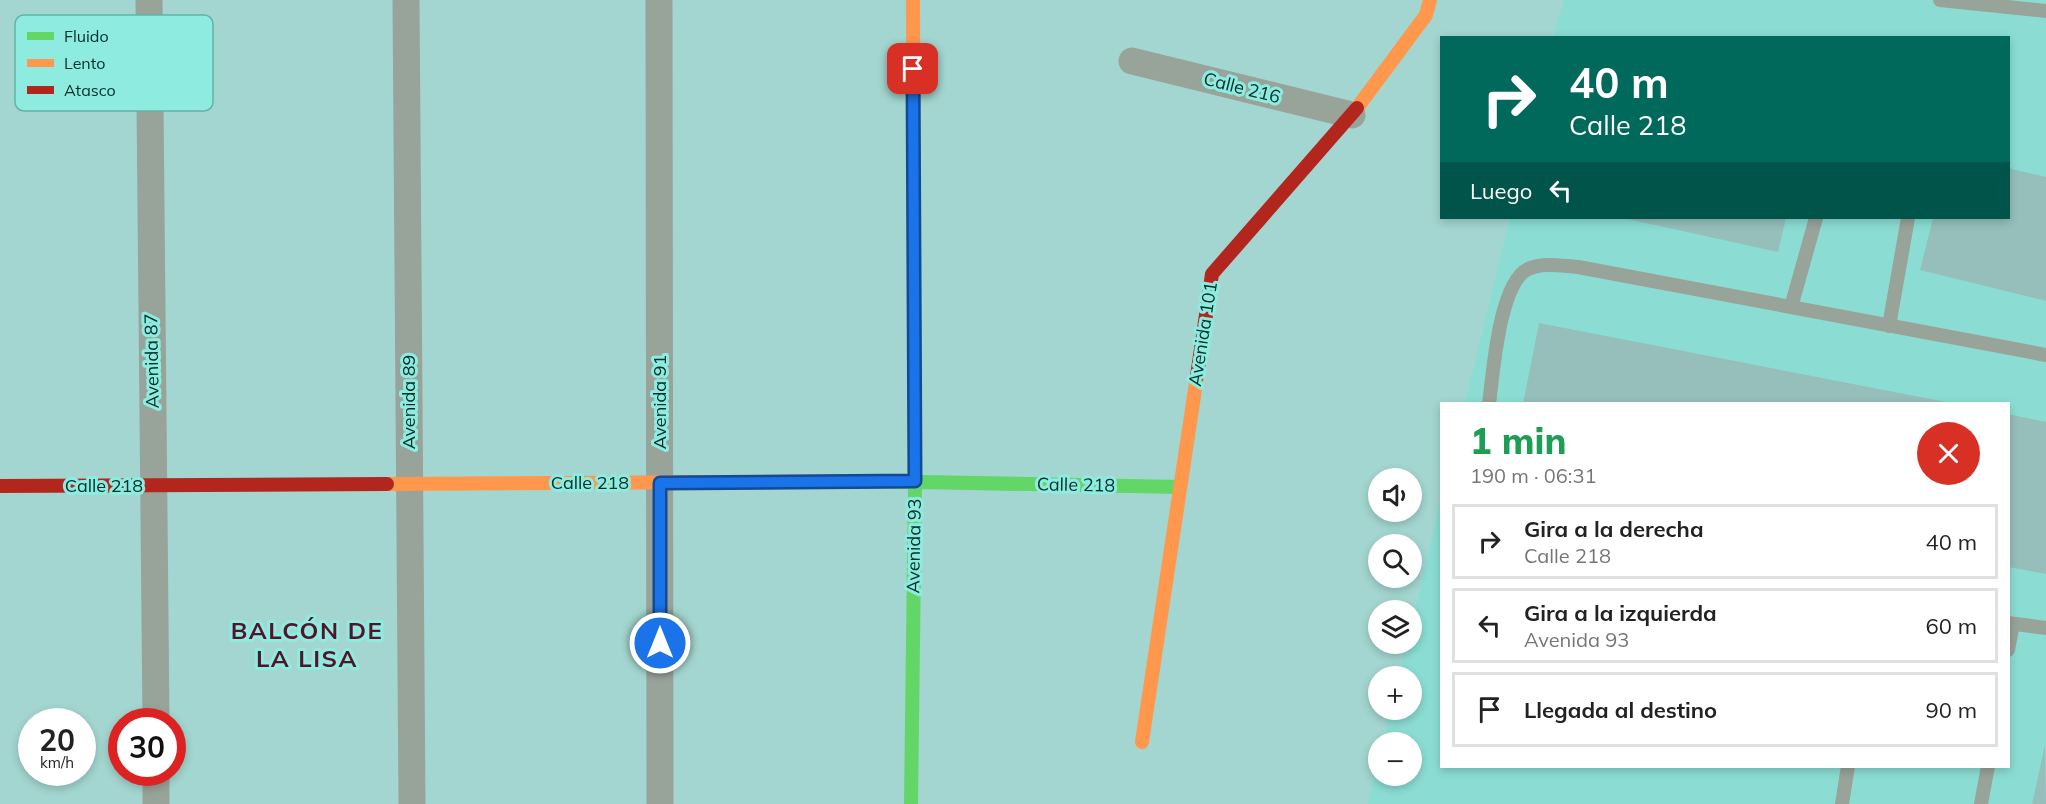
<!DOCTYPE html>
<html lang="es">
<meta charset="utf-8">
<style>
:root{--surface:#fff;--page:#f2f2f2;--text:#222;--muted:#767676;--line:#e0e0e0}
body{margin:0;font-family:Mulish,sans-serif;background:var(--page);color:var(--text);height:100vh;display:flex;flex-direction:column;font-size:22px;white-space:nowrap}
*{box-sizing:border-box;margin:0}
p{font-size:20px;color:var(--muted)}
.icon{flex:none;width:33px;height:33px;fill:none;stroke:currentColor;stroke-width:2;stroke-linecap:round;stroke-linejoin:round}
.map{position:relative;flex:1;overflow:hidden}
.sheet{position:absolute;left:1440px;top:402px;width:570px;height:366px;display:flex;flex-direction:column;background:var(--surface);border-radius:0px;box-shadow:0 3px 9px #0003}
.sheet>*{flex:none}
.top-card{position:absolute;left:1440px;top:36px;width:570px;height:183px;border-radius:0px;box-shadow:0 3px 9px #0003;background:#00695c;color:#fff;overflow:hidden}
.fabs{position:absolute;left:1368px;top:468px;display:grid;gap:12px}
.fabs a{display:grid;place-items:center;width:54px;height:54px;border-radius:50%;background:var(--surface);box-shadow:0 3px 9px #0003;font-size:30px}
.speed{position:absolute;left:18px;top:708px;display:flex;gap:12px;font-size:30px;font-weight:700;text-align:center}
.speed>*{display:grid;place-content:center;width:78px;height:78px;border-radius:50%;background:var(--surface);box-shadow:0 3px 9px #0003;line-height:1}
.speed small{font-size:15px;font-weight:400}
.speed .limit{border:9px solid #d22;background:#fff;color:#111}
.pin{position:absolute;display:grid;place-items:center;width:51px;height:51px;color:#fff;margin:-26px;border-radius:12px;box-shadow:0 3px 9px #0006}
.me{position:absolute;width:66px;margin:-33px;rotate:0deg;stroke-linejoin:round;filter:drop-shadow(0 0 4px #0008)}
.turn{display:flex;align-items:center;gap:21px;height:126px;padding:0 30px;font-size:27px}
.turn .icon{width:78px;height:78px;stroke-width:2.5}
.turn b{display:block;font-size:42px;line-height:51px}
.then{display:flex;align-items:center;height:57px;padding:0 30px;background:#0003;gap:12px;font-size:22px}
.round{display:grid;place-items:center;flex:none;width:63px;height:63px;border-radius:32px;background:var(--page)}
.headline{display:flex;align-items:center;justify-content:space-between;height:102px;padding:0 30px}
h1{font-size:36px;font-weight:800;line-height:45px;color:#1e9e55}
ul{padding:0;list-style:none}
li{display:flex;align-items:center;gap:18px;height:75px;margin:0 12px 9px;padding:0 18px;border:3px solid var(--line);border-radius:0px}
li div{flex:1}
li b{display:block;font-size:22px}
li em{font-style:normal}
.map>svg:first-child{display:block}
.built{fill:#8bddd3}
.building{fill:#96bfbb}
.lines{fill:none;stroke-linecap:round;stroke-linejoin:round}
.lane{stroke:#98a39a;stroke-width:14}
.street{stroke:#98a39a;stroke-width:27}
.fast{stroke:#63d668;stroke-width:14}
.slow{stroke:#ff974d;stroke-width:14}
.jam{stroke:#b3261e;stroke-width:14}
.route-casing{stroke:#114b97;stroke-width:15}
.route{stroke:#1a73e8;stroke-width:10}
.labels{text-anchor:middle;stroke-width:6;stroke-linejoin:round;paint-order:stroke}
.street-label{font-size:18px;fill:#022e29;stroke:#8decdf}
.district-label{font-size:24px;font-weight:bold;letter-spacing:1.5px;fill:#551229;stroke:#8decdf}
.key{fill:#8decdf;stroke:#63b3a8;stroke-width:1.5}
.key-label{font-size:16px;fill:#022e29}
</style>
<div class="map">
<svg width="2046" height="804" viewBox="0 0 2046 804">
<rect width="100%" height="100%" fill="#a3d6d0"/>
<path class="built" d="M1564,0H2046V804H1368L1378,760V776H1412V742H1383L1391,710H1412V676H1399L1407,644H1412V624L1441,499L1442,766H2008V404L1465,403L1510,218H2008V38L1553,37Z"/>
<path class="building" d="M2008,168L2046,177V301L1920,270L1933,218H2008Z
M1623,218H1786L1778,252Z
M1539,323L1946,402V404H1523Z
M2008,414L2046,422V574L2008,567Z
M2045,745L2046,804H2032Z"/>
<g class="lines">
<path class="lane" d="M1940,0L2046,11
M1791,307L1816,218
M1889,326L1908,218
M1489,404C1493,374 1499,283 1528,269C1544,262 1561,266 1578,267L2046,355
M2008,623L2046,628
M2008,650L2013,624
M1842,804L1848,766
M1981,804L1988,766"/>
<path class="street" d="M149,0L156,722
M406,0L412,804
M659,0L660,804
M1132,61L1352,115
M156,772V804"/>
<path class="fast" d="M869,481L1180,487
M911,804L915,481L914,306"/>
<path class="slow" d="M913,0L914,306
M1357,108L1426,15L1430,0
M387,484L869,481
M1142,742L1197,376"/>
<path class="jam" d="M1197,376L1212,274L1357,108
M0,486L387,484"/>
</g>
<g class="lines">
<g class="route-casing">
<path id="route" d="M660,643V483L915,481L913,69"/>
</g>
<use href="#route" class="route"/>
</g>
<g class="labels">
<g class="street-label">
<text transform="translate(1242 88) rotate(14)" y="6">Calle 216</text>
<text transform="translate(1203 334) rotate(-81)" y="6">Avenida 101</text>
<text transform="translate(152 361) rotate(-91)" y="6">Avenida 87</text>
<text transform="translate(409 402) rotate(-90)" y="6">Avenida 89</text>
<text transform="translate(660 402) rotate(-90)" y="6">Avenida 91</text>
<text x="590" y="489">Calle 218</text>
<text transform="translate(1076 485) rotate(1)" y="6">Calle 218</text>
<text x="104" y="492">Calle 218</text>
<text transform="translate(914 546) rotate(-89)" y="6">Avenida 93</text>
</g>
<g class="district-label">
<text x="307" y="639">BALCÓN DE<tspan x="307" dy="28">LA LISA</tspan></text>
</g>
</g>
<rect x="15" y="15" width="198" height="96" rx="9" class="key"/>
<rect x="27" y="32" width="27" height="8" fill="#63d668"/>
<rect x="27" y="59" width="27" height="8" fill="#ff974d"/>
<rect x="27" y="86" width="27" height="8" fill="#b3261e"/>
<g class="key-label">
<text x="64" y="42">Fluido</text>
<text x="64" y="69">Lento</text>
<text x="64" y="96">Atasco</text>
</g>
</svg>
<div class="fabs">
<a><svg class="icon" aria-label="sound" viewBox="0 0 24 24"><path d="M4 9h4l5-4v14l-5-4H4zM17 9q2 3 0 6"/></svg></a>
<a><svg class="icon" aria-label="search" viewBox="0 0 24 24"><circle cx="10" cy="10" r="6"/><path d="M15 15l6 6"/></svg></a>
<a><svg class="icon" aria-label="layers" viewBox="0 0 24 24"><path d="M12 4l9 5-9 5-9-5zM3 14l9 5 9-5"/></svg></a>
<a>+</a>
<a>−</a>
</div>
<div class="speed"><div>20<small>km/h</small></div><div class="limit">30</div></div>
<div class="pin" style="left:913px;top:69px;background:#d93025"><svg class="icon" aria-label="arrive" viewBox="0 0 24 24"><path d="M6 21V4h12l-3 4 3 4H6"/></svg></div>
<svg class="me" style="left:660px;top:643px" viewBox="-20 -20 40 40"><circle r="17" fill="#1a73e8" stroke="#fff" stroke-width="3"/><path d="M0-11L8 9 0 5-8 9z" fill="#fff"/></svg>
<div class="top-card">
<div class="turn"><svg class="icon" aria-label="right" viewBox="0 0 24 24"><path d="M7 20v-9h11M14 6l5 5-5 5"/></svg><div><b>40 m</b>Calle 218</div></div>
<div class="then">Luego<svg class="icon" aria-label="left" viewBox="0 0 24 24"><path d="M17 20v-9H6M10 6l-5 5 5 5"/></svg></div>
</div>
<section class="sheet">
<div class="headline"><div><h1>1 min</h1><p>190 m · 06:31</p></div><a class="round" style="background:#d93025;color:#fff"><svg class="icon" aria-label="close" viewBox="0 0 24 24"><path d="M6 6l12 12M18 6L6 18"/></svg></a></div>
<ul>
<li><svg class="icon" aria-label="right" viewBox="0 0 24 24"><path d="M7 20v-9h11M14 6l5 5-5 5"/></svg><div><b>Gira a la derecha</b><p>Calle 218</p></div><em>40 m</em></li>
<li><svg class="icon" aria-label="left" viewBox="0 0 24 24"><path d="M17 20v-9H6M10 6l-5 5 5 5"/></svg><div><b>Gira a la izquierda</b><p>Avenida 93</p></div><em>60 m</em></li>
<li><svg class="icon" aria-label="arrive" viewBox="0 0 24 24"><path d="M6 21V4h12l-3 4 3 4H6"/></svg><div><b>Llegada al destino</b></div><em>90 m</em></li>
</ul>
</section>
</div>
